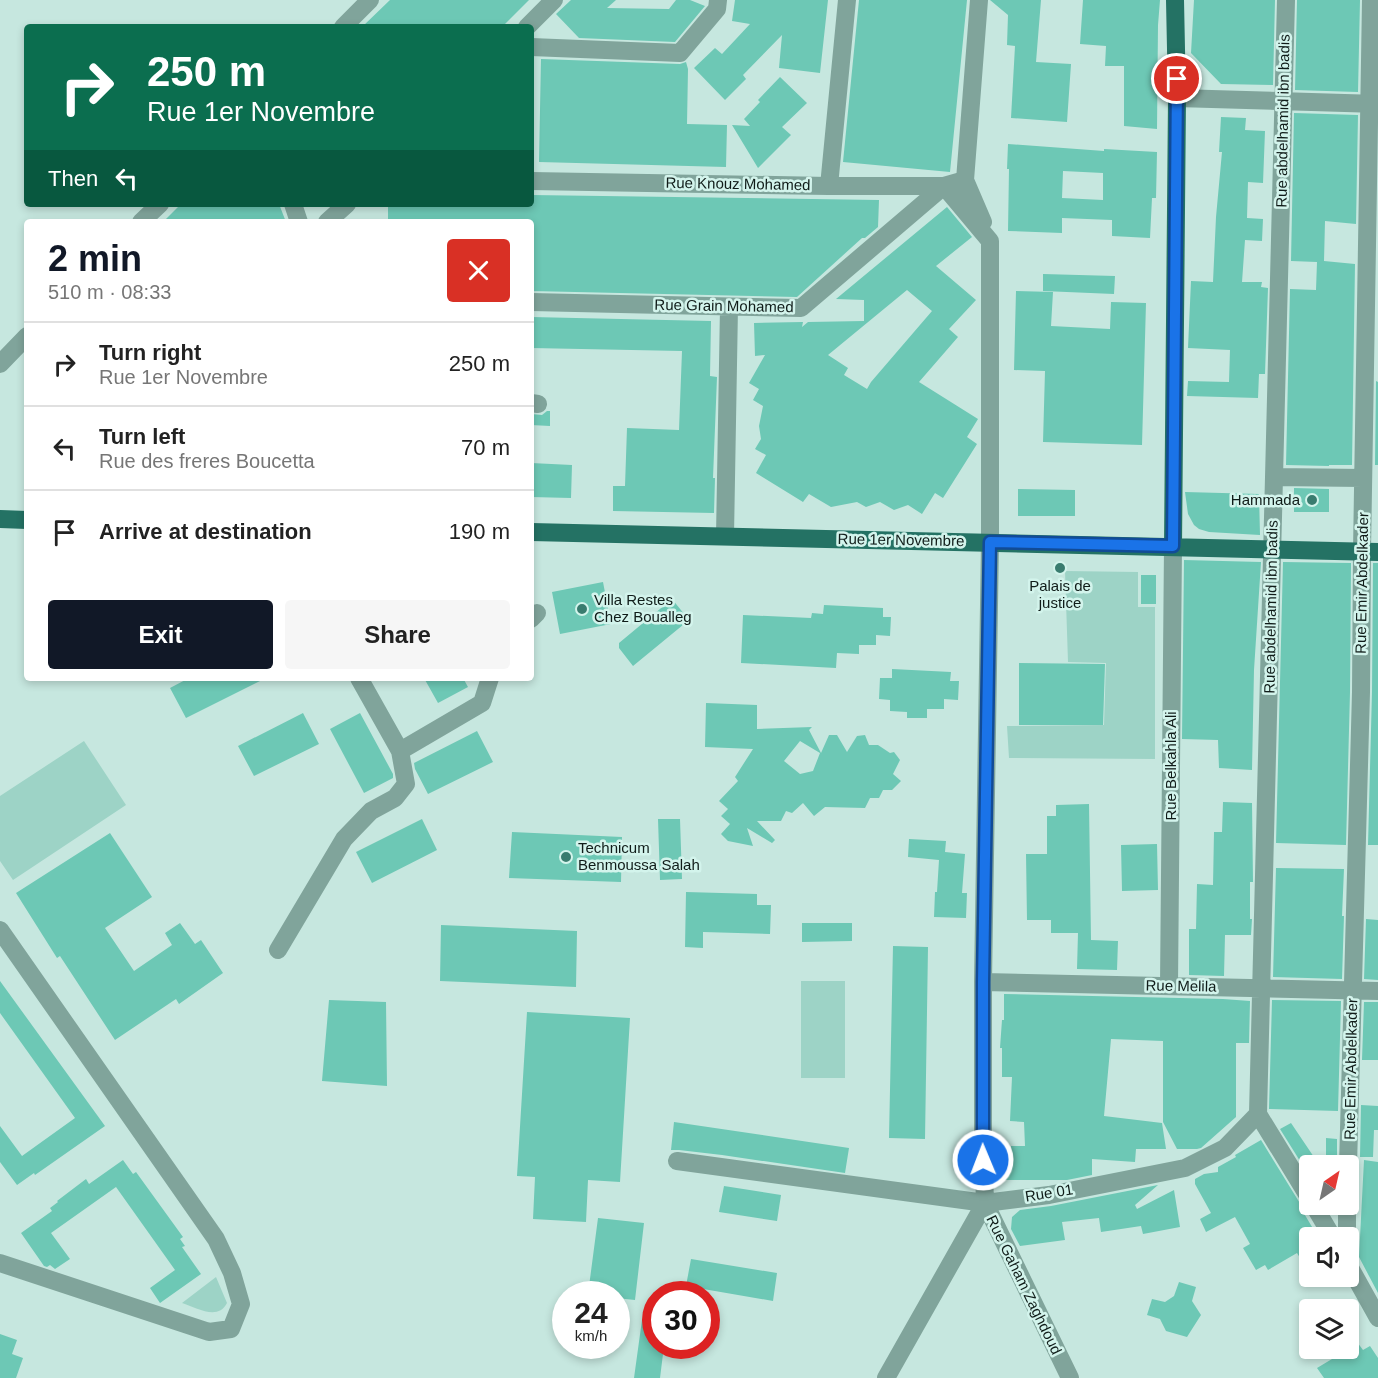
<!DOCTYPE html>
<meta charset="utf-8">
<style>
:root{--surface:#fff;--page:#f6f6f6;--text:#222;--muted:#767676;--line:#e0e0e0;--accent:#111827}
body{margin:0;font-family:Arial,sans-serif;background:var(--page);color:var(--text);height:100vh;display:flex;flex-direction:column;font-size:22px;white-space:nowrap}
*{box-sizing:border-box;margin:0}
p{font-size:20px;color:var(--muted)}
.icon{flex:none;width:33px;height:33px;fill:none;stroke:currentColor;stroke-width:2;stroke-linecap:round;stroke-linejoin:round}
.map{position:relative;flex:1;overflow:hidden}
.side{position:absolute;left:24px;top:219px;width:510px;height:462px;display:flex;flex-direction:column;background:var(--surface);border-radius:6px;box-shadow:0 3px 9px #0003}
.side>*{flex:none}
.guide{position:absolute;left:24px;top:24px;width:510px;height:183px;border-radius:6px;box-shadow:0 3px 9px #0003;background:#0b6e4f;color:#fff;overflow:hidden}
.needle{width:39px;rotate:34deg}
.tools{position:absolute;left:1299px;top:1155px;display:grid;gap:12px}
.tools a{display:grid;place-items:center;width:60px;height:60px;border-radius:6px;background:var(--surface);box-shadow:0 3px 9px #0003;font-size:30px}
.speed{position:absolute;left:552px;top:1281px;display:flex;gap:12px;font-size:30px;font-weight:700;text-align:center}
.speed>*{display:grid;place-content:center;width:78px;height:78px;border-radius:50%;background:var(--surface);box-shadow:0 3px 9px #0003;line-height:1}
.speed small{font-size:15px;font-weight:400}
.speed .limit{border:9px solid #d22;background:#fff;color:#111}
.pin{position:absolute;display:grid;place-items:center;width:51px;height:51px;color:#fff;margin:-26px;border:3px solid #fff;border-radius:50%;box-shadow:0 2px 6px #0007}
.me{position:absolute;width:66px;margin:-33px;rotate:359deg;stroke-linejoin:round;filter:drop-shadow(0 0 4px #0008)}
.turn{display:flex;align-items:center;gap:21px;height:126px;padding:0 24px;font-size:27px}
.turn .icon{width:78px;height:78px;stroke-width:2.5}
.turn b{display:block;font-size:42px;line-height:51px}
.then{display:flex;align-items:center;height:57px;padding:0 24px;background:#0003;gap:12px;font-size:22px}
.round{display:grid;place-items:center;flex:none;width:63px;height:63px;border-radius:6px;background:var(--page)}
.overview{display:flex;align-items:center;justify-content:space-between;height:102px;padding:0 24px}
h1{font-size:36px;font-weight:700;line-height:45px;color:var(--accent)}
.cta{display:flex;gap:12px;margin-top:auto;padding:12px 24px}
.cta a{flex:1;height:69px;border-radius:6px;background:var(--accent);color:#fff;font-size:24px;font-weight:700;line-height:69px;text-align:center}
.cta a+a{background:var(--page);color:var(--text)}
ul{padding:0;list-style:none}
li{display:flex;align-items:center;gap:18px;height:84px;padding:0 24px;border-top:2px solid var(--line)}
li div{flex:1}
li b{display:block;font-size:22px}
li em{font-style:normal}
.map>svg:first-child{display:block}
.green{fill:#9dd3c6}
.building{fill:#6dc8b5;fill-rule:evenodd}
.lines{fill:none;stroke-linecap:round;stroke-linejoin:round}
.minor{stroke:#80a49b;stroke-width:18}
.major{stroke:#247264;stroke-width:18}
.route-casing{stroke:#114b97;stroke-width:15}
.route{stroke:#1a73e8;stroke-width:10}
.poi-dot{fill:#397c6f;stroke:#d3f4ec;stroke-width:2}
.labels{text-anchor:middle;stroke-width:5;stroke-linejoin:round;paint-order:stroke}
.street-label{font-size:15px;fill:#101c19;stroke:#d3f4ec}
.poi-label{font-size:15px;fill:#101c19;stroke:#d3f4ec;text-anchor:start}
</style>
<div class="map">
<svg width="1378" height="1378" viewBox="0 0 1378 1378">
<rect width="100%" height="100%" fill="#c6e7df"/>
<path class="green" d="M1065,571L1138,572V607H1155V759L1009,758L1007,726L1104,725L1106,663L1068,662Z
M84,741L126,805L13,880L0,861V796Z
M801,981H845V1078H801Z
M216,1277L227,1303C218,1321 197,1308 182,1303Z"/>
<path class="building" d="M390,0H529L502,27H362Z
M571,0H616L607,8L669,9L676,0H690L705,6L675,42L579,38L556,14Z
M735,0H828L820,73L779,68L782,35L743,75L746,79L725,100L694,68L715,48L722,54L750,24L732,21Z
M859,0H967L950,172L843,162Z
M990,0H1041L1036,62L1071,64L1067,122L1011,118L1015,46L1007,45L1008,15Z
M1083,0H1160L1158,25L1157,129L1124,126V66H1105L1106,46L1080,44Z
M1194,0H1275L1273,85L1221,84L1191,53Z
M1297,0H1360L1358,92L1295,90Z
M541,59L680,64L686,62L688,69L687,124L727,125L726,167L539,162Z
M780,77L807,103L782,127L791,135L758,168L732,125L750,126L744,119L760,102L758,100Z
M1294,113L1358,115L1356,224L1325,221L1324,261L1355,264L1352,465H1329V466L1286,465L1290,289L1316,290L1317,262L1291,261Z
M1221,117L1246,118L1245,130L1265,131L1263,183L1248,182L1247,218L1263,219L1262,241L1245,240L1242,282H1262L1261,287L1268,288L1265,374H1259L1258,398L1187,396L1188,381L1229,382L1230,350L1188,348L1191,281L1213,282L1216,217L1222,152H1219Z
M1008,144L1104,151V149L1157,152L1156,198H1152L1150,238L1112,236V220L1062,218V233L1008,231L1009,169H1007ZM1063,171L1103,173V200L1062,198Z
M531,195L879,200L878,227L865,238H862L797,297L531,291V222H388V204H531Z
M181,204H279L286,222H163Z
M947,207L972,237L936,266L976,300L949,329L958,337L919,382L978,419L967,437L977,444L943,498L935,493L922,514L908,505L894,510L880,502L866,507L857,502L831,507L809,494L803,502L756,473L766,455L755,449L761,439L759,426L763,406L753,400L759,389L749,383L765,355L755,356L754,323L803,322L802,327L808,322L864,321V300L836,299ZM907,290L932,311L871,382L867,389L844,375L848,368L828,355Z
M1043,274L1115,276L1114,294L1043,291Z
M1016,291L1053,292L1051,326L1110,329L1111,302L1146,303L1142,445L1043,442L1045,371L1014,370Z
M531,317L711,321L710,376L717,377L713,478H715L714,513L613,511V486H625L627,428L679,430L682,351L531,348Z
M1376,381L1378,382V465H1375Z
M547,411H550V426L531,425V414L542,415Z
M531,463L572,465L571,498L531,497Z
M1294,488L1329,489V512H1294Z
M1018,489L1075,490V516H1018Z
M1185,492L1259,494L1260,535L1209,532L1199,529L1194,525L1188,514Z
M1184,560L1261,562L1254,670L1252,770L1219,768L1218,740L1182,739Z
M1283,562L1351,563L1350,692L1346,845L1276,843Z
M1373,563H1378V845H1368L1372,692Z
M1141,575H1156V604H1141Z
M603,582L611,624L560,634L552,592Z
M672,599L689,620L633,666L619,648V643Z
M824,605L883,608V617H891L890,636L876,635V645H859V654L837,653L836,668L741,663L743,615L811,618L812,613L823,614Z
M1019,663L1105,664L1103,725H1019Z
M892,669L951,672L950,681H959L958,700L944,699V709H927V718H907V712L890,711V700L879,699L880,678H892Z
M189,678H266L186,718L170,688Z
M424,678H463L468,687L438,703Z
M706,703L757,705V729L812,727L809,730L821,753L829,735H837L847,752L857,736L865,735L869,745H878L890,753L894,752L900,760L893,774L901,781L892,790H883L879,798H870L865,808L825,807L814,816L803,803L792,813L786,811L781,821H757L775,840L772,843L747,828L753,846L728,841L721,834L730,824L721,816L728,809L719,801L738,781L735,777L753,749L705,747ZM800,741L820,753L813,771L800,774L784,761Z
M303,713L319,744L254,776L238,746Z
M360,713L393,774V778L364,793L330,729Z
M477,731L493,762L428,794L415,769L414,763Z
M1223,802L1252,803L1253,882H1250V919H1252L1251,935H1225L1224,976L1189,975V929H1196L1197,884L1213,885L1214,832H1222Z
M1089,804L1091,940L1118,941L1117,970L1077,969L1078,933H1051V920H1027L1026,854H1047V816H1056V805Z
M422,819L437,850L372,883L356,852Z
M658,819H680L682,879L660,880Z
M512,832L622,837L621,882L509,878Z
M110,833L152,897L105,928L134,971L172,945L165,933L180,923L195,944L201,940L223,973L179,1004L176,999L115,1040L60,956L57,958L16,893Z
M909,839L946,841L945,852L965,854L962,893H967L966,918L934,917L935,892H937L939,860L908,857Z
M1157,844L1158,890L1122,891L1121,845Z
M1276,868L1344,869L1342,916H1344L1342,979L1273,977Z
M686,892L757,894V905H771L770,934L703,932V948L685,947Z
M1366,919L1378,920V980L1364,979Z
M802,923H852V941L802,942Z
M441,925L577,931L576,987L440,981Z
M893,946L928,947L925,1139L889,1138Z
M0,981L105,1126L35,1175L34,1173L17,1185L0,1162V1126L22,1156L75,1118L0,1013Z
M1004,994L1223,999L1250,1001L1249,1043H1236V1117L1201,1148L1197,1149H1177L1163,1122V1041L1111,1039L1104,1116L1162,1123L1166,1149H1136L1135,1162L1092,1159V1175L1067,1180H1000V1164H1011V1146H1025L1024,1122L1010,1121L1012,1077H1002V1048H1000L1002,1020H1004Z
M329,1000L386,1002L387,1086L322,1081Z
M1272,1000L1341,1001L1338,1111L1269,1109Z
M1364,1002H1378V1060H1362Z
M527,1012L630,1018L620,1182L588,1180L586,1222L533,1219L535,1177L517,1176Z
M1361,1105L1378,1106V1130H1374L1373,1157H1360Z
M674,1122L849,1148L845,1173L722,1155L679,1150H671Z
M1291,1123L1320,1166H1310V1177L1280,1129Z
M1326,1138L1337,1139V1156H1326Z
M1261,1140L1301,1205H1299L1318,1237L1310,1238V1274L1297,1253L1268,1270L1265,1265L1256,1270L1243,1248L1250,1244L1235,1217L1206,1232L1200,1219L1211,1213L1195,1184V1179L1204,1174L1218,1172V1167L1236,1157L1235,1155Z
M123,1160L133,1174L136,1172L183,1237L180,1239L185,1246L182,1247L201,1274L160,1303L150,1288L175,1270L116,1187L51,1233L70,1259L55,1269L50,1265L47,1267L44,1266L21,1233L52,1211L50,1208L58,1202L57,1201L86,1179L89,1184Z
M1364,1160L1378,1162V1293L1359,1257Z
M1158,1185L1135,1205L1137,1209L1174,1190L1180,1227L1143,1234L1141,1226L1101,1232L1099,1218L1062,1222L1065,1240L1020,1246L1011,1229L1012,1217L1020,1210L1051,1206Z
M724,1186L781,1195L777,1221L719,1212Z
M598,1218L644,1223L635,1300L616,1298V1294H588Z
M691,1259L777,1273L773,1301L686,1286Z
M1179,1282L1196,1287L1192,1301L1201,1315L1187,1337L1166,1331L1160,1319L1147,1315L1152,1299L1165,1302L1174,1296Z
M642,1320L656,1321V1346H664L660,1378H634Z
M0,1334L17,1340L12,1354L23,1358L16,1378H0Z
M1357,1342L1363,1350L1370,1346L1378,1358V1378H1324L1317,1368L1337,1356L1332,1348H1348Z"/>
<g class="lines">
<path class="minor" d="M1286,0L1258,1114L1310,1199
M343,27L370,0
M527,27L554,0
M531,47L680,53L717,9L718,0
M1177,98L1378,104
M965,180L983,222
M531,181L829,186H944L965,180L979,0
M829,186L847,0
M944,186L990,241V542L983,982V1139L985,1203L1070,1378
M293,204L299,222
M141,222L160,204
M327,222L347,204
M531,302L801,308L944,186
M0,364L27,336
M531,403L538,404
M1274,477L1363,478
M725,536L729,307
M531,619L537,613
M400,751L482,703L490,678
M0,930L216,1239L232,1273L241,1304L231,1329L209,1332L0,1263
M278,950L344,839L371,811L395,798L406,784L400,751L359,678
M983,982L1378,991
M1169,986L1173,546
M677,1161L985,1203L1049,1195L1185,1168L1225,1148L1258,1114
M1348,1166L1361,692L1362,551L1371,0
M1313,1204L1333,1238
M1347,1238V1204
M1348,1264L1378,1318
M886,1378L985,1203"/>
<path class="major" d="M0,519L27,520
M531,532L1378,552
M1173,546L1177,98L1175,0"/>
</g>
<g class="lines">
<g class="route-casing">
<path id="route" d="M983,1160V982L990,542L1173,546L1177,79"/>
</g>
<use href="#route" class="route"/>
</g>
<g class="poi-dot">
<circle cx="1312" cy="500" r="6"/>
<circle cx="1060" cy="568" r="6"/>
<circle cx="582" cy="609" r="6"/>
<circle cx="566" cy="857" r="6"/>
</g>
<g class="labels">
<g class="street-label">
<text transform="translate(1283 121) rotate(-89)" y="5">Rue abdelhamid ibn badis</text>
<text transform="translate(738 184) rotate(1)" y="5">Rue Knouz Mohamed</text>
<text transform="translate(724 306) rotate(1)" y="5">Rue Grain Mohamed</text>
<text transform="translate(901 540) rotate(1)" y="5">Rue 1er Novembre</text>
<text transform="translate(1362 583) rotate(-89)" y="5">Rue Emir Abdelkader</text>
<text transform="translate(1271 607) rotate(-89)" y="5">Rue abdelhamid ibn badis</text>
<text transform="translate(1171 766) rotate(-90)" y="5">Rue Belkahla Ali</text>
<text transform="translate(1181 986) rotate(1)" y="5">Rue Melila</text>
<text transform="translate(1351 1069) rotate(-89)" y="5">Rue Emir Abdelkader</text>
<text transform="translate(1049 1193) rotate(-9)" y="5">Rue 01</text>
<text transform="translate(1024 1285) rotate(64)" y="5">Rue Gaham Zaghdoud</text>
</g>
<g class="poi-label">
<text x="1300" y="505" text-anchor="end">Hammada</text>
<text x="1060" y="591" text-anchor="middle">Palais de<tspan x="1060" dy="17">justice</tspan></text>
<text x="594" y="605">Villa Restes<tspan x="594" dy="17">Chez Boualleg</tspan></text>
<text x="578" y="853">Technicum<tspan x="578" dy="17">Benmoussa Salah</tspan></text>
</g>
</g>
</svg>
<div class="tools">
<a><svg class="needle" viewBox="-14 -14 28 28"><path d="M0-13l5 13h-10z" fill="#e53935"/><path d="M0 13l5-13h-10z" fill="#767676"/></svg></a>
<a><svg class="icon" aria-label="sound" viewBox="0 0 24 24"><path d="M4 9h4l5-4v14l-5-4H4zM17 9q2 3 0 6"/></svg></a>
<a><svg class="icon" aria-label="layers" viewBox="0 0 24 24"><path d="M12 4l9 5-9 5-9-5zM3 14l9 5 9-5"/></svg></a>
</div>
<div class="speed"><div>24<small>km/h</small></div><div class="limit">30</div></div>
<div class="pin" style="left:1177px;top:79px;background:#d93025"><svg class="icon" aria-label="arrive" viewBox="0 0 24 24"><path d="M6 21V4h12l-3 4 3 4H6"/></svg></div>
<svg class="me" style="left:983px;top:1160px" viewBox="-20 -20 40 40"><circle r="17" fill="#1a73e8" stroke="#fff" stroke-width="3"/><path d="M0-11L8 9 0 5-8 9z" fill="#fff"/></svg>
<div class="guide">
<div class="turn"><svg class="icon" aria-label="right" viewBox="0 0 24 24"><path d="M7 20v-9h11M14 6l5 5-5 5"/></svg><div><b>250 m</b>Rue 1er Novembre</div></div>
<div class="then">Then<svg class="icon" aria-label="left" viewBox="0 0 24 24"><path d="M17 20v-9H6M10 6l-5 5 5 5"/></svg></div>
</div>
<section class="side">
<div class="overview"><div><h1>2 min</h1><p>510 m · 08:33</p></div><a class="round" style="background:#d93025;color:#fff"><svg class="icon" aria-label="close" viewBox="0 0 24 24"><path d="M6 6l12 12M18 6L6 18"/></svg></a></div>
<ul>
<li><svg class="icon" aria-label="right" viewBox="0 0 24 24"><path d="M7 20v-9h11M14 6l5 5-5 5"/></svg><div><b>Turn right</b><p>Rue 1er Novembre</p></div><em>250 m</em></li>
<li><svg class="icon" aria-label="left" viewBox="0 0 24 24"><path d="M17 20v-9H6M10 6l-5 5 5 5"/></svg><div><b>Turn left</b><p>Rue des freres Boucetta</p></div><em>70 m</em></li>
<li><svg class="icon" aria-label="arrive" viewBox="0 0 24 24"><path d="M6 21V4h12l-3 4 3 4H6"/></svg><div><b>Arrive at destination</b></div><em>190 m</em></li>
</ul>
<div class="cta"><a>Exit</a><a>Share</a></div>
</section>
</div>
